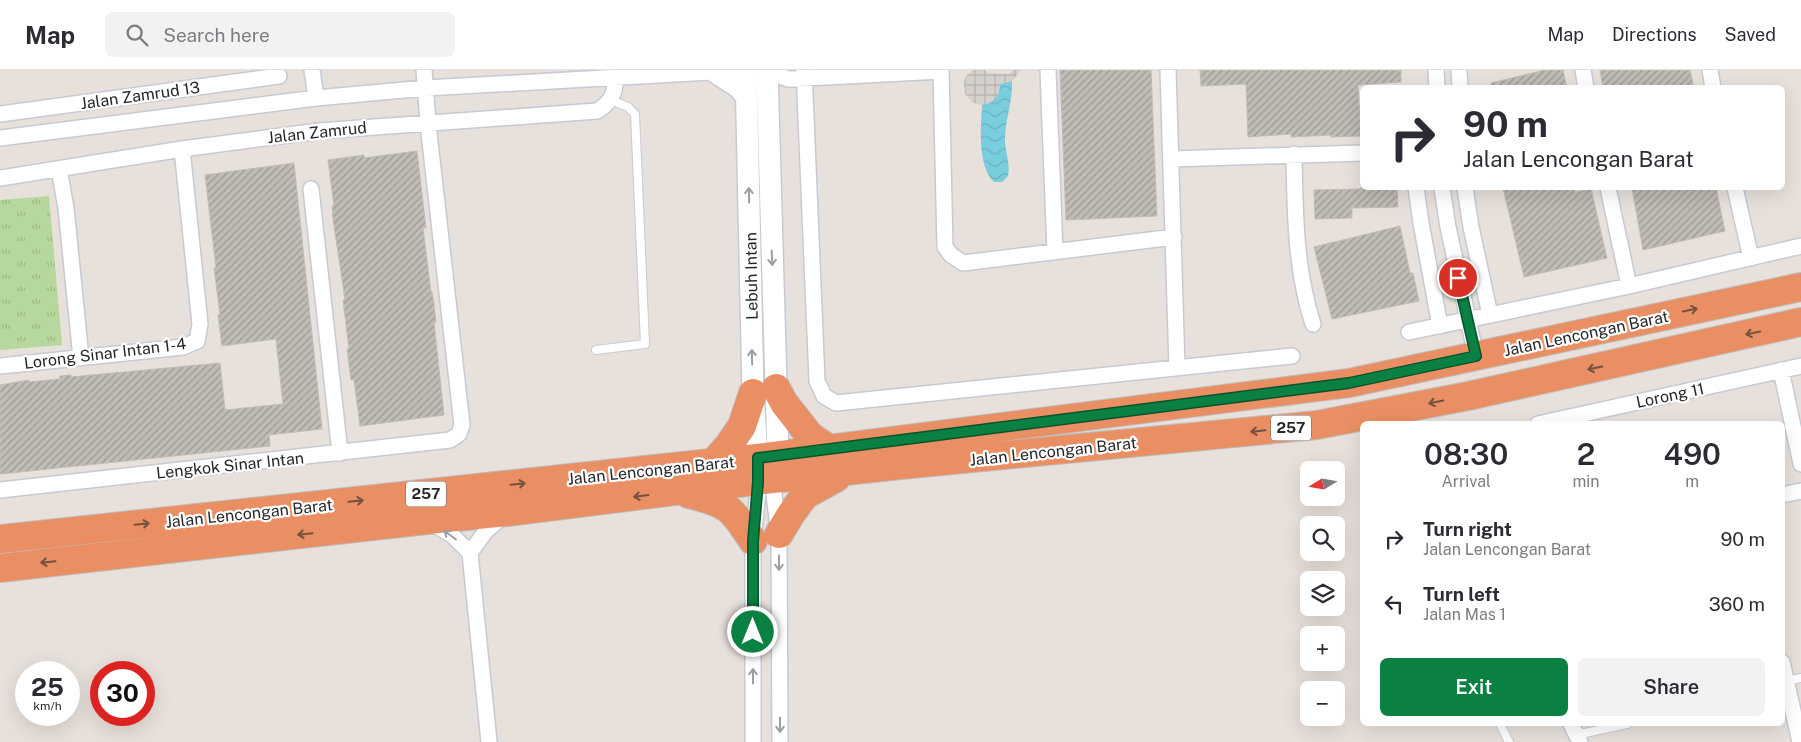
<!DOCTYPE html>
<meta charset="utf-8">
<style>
:root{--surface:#fff;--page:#f2f2f3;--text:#2b2b33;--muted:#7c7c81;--line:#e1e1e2;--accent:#0b8043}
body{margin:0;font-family:"Public Sans",sans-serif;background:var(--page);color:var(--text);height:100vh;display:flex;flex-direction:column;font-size:19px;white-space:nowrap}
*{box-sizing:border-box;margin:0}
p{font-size:16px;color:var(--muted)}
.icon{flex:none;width:28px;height:28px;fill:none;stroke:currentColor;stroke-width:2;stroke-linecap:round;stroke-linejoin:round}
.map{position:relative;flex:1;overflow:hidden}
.side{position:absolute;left:1360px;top:351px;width:425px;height:305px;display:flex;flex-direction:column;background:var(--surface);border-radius:8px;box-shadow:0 5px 20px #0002}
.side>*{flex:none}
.guide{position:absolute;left:1360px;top:15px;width:425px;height:105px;border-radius:8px;box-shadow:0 5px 20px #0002;background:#fff;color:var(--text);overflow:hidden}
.needle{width:32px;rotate:259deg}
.tools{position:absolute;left:1300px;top:391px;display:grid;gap:10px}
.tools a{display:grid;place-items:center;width:45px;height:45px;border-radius:8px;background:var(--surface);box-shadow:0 5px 20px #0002;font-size:25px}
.speed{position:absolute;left:15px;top:591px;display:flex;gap:10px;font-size:25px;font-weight:700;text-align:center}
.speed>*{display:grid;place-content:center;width:65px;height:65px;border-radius:50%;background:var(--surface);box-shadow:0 5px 20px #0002;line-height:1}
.speed small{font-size:12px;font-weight:400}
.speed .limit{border:8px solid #d22;background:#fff;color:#111}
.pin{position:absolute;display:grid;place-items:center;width:42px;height:42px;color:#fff;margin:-21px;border:2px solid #fff;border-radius:50%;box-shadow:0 1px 5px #0007}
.me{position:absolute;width:55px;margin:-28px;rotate:0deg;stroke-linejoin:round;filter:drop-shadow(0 0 4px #0008)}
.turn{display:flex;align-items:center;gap:18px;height:105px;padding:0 20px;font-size:22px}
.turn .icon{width:65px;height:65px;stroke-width:2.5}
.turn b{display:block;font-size:35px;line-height:42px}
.eta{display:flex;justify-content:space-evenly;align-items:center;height:85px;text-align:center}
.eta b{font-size:30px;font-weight:600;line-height:35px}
.action{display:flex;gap:10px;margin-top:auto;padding:10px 20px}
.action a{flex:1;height:58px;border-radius:8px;background:var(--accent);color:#fff;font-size:20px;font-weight:600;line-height:58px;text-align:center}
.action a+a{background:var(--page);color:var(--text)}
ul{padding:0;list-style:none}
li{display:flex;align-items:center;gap:15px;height:65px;padding:0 20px}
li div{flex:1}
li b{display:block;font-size:19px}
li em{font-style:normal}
header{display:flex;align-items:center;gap:30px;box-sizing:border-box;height:70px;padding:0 25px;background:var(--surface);border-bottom:1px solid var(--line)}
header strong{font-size:24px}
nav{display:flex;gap:28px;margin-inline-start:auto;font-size:18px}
.search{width:350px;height:45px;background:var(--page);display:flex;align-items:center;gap:12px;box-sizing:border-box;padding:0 18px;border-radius:8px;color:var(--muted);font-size:19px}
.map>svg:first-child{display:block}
.park{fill:url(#park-tufts)}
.plaza{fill:url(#plaza-grid)}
.water{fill:url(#water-waves)}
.building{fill:url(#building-hatch);stroke:#c3bcb4}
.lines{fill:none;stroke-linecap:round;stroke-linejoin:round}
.lane-casing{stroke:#c6cad3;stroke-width:10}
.street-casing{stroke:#c6cad3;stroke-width:18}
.secondary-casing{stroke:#c6cad3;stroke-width:24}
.highway-casing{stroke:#bebebe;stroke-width:30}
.lane{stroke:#fff;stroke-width:8}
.street{stroke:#fff;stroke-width:15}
.secondary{stroke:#fff;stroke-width:21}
.highway{stroke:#ea8f63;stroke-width:28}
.oneway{stroke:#9e9e9e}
.oneway2{stroke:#75513f}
.route-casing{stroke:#07532c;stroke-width:12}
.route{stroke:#0b8043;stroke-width:9}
.labels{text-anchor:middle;stroke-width:4.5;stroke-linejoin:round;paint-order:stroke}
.shield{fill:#fff;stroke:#686868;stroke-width:1}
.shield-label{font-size:15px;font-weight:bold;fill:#272727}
.street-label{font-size:16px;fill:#272727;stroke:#fff}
</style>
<header>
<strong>Map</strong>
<div class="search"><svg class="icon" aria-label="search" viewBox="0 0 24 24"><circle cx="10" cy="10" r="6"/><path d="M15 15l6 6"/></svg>Search here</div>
<nav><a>Map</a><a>Directions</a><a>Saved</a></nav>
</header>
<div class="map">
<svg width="1801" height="672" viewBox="0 0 1801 672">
<defs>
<pattern id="park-tufts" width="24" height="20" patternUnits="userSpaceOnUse" patternTransform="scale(1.25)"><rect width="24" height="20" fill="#b7d89c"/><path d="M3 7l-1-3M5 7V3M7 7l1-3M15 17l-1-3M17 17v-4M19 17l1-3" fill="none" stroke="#9db986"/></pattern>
<pattern id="plaza-grid" width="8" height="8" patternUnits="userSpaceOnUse" patternTransform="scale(1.25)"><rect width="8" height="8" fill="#d5d0cc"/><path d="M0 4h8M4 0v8" fill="none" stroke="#b7b3af"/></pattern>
<pattern id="water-waves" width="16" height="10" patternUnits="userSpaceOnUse" patternTransform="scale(1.25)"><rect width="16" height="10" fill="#79cede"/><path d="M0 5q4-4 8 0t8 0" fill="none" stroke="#69b1be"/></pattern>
<pattern id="building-hatch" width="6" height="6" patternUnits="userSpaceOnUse" patternTransform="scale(1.25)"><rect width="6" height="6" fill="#c0bcb6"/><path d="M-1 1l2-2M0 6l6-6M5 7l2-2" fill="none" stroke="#9c9994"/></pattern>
</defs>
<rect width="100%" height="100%" fill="#e8e0da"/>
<path class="park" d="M49,126L62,275L0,280V130Z"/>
<path class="plaza" d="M973,0H985L987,3L1009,4L1013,0H1021L1012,11L1005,14L995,30L984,35L973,33L965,24L964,12L966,6Z"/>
<path class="water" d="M1012,11C1013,29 1006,48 1005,66C1004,80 1011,93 1008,106L1002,112H994C977,95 981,57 982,35C994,33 1000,26 1000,14Z"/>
<path class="building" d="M1060,0H1151L1157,146L1066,150Z
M1200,0H1401V12L1358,15L1361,66L1331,67V65L1291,67V64L1248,67L1246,14L1201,16Z
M1545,0H1563L1567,18H1492L1491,13Z
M1600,0H1690L1694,18H1603Z
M417,81L426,158H423L431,222H432L434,234L436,252L434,253L444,345L360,356L354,310H351L347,279H349L343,230H345L333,149L332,136H334L328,90L364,85V88Z
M294,93L322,359L269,365L270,376L0,404V315L29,310V312L60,309V306L71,305V307L220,293L225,340L283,334L276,269L222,276L218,245H220L214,198H216L205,105Z
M1360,118H1397L1398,137L1352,138V148L1315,149L1314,120L1360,119Z
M1503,118H1575V122L1591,119L1607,188L1524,207Z
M1632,118H1716L1725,161L1643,180Z
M1400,156L1410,203H1413L1419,231L1332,249L1314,177Z"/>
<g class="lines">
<g class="lane-casing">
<path id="lane" d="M596,280L645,274L635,44L628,37L611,30
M1787,611L1801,608
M1500,654L1509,672
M1576,665L1627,654"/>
</g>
<g class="street-casing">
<path id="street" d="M312,0L316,28
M773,0L775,4L788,9L941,1
M804,0L817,311L824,326L836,333L1292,286
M941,0L945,177L951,185L963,193L1174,167
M1048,0L1055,182
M1168,0L1177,298
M1436,0L1437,18
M1459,0L1460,18
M1583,0L1586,18
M1710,0L1713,18
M0,44L279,6
M0,68L316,28L426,18L746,0
M1294,84C1295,141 1295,199 1313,254
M1172,89L1362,83
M59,99L66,138L81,288
M0,108L182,79L319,61L597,41C610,33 616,24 615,8
M1416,118L1421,153L1440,256
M1442,118L1448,157L1476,286
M1465,118L1471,157L1490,245
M1608,118L1629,216
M1735,118L1751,188
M311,119L340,383
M1409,262L1629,216L1801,176
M0,296L183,277L197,271L200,254L182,79
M1781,300L1801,394
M1538,354L1801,296
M772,409L779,464L780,672
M0,420L450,370L459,364L462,355L428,54L424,0
M1782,425L1801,421
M430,452L452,465L470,483
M1782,592L1800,672
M1571,654L1580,672
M489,672L470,483L485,462L504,445
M753,672V471L759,411"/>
</g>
<g class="secondary-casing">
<path id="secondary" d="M718,0L715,2L738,17L747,27
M746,0L753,323L758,404
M767,0L778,385L775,399"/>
</g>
<g class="highway-casing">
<path id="highway" d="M776,318L784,333L810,366L829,379
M713,393L729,375L742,356L753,323
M689,424C728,434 731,437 753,471
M779,464L791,444L805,425L836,408
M0,469L757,388L1349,313L1801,217
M0,498L427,450L507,442L772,409L901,395L1317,355L1468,326L1801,252"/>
</g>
<use href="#lane" class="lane"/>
<use href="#street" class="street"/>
<use href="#secondary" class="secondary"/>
<use href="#highway" class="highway"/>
</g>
<defs><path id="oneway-shaft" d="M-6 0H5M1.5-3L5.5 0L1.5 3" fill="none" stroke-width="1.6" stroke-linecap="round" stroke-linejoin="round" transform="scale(1.25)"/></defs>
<g class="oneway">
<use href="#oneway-shaft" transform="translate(749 125) rotate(-91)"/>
<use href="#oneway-shaft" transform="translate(772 188) rotate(88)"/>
<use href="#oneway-shaft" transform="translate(752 287) rotate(-91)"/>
<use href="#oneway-shaft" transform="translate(450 465) rotate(-143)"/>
<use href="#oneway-shaft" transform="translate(779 493) rotate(90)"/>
<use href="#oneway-shaft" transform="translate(753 606) rotate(-90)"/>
<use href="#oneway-shaft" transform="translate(780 655) rotate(90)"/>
</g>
<g class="oneway2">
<use href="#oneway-shaft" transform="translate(1690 240) rotate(-12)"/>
<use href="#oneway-shaft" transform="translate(1753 263) rotate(168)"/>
<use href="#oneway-shaft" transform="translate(1595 298) rotate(168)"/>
<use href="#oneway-shaft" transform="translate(1436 332) rotate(168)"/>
<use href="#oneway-shaft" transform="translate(1258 361) rotate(174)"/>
<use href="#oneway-shaft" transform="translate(518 414) rotate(-6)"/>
<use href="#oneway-shaft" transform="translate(641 426) rotate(173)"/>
<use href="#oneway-shaft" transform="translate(356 431) rotate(-6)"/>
<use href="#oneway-shaft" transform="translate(142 454) rotate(-6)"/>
<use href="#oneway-shaft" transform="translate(305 464) rotate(174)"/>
<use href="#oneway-shaft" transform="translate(48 492) rotate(174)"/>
</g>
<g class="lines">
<g class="route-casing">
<path id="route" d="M753,562V471L758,412V388L1349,313L1476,286L1458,208"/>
</g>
<use href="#route" class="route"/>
</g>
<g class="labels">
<g class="shield">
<rect x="1271" y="345.5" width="40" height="25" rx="4"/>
<rect x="406" y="411.5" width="40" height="25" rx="4"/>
</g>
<g class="shield-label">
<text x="1291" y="363">257</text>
<text x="426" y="429">257</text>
</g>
<g class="street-label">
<text transform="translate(140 25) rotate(-8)" y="6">Jalan Zamrud 13</text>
<text transform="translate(317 62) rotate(-6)" y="6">Jalan Zamrud</text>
<text transform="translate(751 206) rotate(-91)" y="6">Lebuh Intan</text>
<text transform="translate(1586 263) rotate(-12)" y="6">Jalan Lencongan Barat</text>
<text transform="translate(105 283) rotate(-7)" y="6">Lorong Sinar Intan 1-4</text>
<text transform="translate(1670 325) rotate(-12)" y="6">Lorong 11</text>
<text transform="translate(1053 381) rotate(-6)" y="6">Jalan Lencongan Barat</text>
<text transform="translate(230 395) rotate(-6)" y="6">Lengkok Sinar Intan</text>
<text transform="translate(651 400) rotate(-6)" y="6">Jalan Lencongan Barat</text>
<text transform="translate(249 443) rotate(-6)" y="6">Jalan Lencongan Barat</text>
</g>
</g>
</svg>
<div class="tools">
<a><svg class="needle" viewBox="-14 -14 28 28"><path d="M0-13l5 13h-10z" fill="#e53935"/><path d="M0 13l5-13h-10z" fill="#7c7c81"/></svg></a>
<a><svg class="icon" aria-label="search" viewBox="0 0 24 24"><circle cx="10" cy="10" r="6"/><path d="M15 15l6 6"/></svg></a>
<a><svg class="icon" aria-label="layers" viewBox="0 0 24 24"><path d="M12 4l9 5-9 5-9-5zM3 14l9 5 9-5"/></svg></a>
<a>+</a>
<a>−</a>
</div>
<div class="speed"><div>25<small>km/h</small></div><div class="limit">30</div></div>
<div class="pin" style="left:1458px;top:208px;background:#d93025"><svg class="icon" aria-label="arrive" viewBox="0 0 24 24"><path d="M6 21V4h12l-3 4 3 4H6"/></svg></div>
<svg class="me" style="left:753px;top:562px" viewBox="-20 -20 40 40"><circle r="17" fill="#0b8043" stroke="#fff" stroke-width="3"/><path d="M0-11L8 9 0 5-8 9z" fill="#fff"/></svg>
<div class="guide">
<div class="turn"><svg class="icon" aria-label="right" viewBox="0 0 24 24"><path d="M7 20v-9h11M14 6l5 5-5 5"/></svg><div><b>90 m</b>Jalan Lencongan Barat</div></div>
</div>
<section class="side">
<div class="eta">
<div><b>08:30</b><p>Arrival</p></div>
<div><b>2</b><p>min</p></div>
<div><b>490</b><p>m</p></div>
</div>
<ul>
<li><svg class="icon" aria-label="right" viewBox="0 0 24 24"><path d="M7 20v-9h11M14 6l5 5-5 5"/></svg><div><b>Turn right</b><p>Jalan Lencongan Barat</p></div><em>90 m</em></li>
<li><svg class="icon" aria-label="left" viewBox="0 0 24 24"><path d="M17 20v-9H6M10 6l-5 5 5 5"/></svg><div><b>Turn left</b><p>Jalan Mas 1</p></div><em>360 m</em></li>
</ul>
<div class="action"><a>Exit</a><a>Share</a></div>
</section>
</div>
